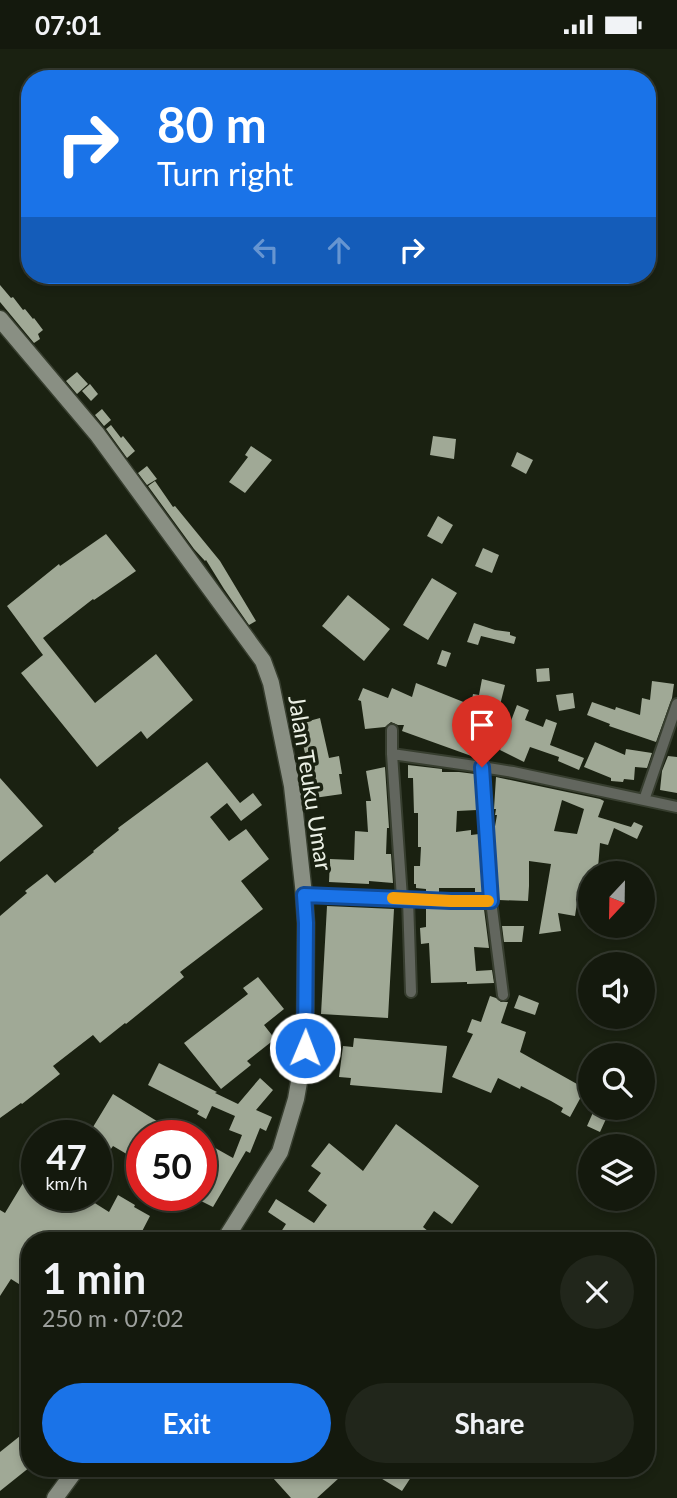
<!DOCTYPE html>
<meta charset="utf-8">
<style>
:root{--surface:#14190d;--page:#21261b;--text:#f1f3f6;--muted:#9da09d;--line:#33382e;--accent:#1a73e8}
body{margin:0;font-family:Lato,sans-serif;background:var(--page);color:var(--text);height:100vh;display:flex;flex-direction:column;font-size:26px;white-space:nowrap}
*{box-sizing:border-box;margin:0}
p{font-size:23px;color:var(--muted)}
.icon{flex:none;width:38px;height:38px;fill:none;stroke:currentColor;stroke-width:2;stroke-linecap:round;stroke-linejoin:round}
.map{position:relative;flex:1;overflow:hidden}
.sheet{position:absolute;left:21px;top:1183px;width:634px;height:245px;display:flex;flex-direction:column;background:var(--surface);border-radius:28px;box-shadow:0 4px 10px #0003,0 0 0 2px var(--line)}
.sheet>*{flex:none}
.guide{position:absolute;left:21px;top:21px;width:635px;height:214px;border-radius:28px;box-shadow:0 4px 10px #0003,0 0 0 2px var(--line);background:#1a73e8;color:#fff;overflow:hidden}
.needle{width:46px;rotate:202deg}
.buttons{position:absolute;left:578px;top:812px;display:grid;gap:14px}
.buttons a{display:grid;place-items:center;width:77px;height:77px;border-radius:50%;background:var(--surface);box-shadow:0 4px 10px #0003,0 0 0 2px var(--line);font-size:35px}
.speed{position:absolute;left:21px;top:1071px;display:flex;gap:14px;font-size:35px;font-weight:700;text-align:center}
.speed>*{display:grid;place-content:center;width:91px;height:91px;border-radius:50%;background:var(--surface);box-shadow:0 4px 10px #0003,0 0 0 2px var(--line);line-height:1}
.speed small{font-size:18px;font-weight:400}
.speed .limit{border:10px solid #d22;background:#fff;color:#111}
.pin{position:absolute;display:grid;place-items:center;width:60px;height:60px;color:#fff;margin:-72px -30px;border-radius:50% 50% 50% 0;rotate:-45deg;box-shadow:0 0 7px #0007}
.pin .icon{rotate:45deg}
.me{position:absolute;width:77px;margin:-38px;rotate:1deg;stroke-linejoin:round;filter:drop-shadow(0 0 5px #0008)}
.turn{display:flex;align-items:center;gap:24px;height:147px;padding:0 21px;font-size:32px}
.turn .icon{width:91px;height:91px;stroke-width:2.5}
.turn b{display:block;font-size:49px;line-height:60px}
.lanes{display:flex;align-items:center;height:66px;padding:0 21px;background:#0003;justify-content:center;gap:35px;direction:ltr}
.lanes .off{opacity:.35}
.round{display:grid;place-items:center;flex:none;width:74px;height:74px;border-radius:37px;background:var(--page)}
.overview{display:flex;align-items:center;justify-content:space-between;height:119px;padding:0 21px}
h1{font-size:42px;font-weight:700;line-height:52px}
.cta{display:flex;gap:14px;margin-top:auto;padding:14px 21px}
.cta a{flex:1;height:80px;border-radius:42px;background:var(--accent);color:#fff;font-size:28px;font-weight:700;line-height:80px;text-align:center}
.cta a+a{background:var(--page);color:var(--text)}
.status{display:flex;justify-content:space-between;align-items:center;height:49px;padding:0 35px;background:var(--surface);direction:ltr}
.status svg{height:19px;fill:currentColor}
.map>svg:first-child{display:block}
.building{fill:#a0a996;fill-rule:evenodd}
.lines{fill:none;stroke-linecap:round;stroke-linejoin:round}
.street-casing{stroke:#373e2f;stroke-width:14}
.secondary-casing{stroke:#373e2f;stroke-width:19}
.street{stroke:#62665e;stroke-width:10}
.secondary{stroke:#898f83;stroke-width:16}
.route-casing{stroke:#114b97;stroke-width:18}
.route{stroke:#1a73e8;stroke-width:12}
.slow{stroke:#f59e0b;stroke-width:12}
.labels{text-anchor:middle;stroke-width:7;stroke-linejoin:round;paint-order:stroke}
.street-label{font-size:23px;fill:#ebf0e5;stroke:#1a2111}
</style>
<div class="status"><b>07:01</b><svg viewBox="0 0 49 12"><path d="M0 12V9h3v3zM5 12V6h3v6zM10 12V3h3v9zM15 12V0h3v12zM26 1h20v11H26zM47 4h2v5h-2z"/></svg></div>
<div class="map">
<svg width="677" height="1449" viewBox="0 0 677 1449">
<rect width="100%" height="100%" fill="#1a2111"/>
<path class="building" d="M0,236L11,249L13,248L23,261L25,260L33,270L34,269L43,281L38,285L40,290L34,294L0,253Z
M77,323L88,335L77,345L66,332Z
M90,335L98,345L91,352L82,342Z
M102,360L111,371L104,377L95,366Z
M111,376L121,389L123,387L135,402L127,409L106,380Z
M433,387L456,390L454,410L430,406Z
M251,397L272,411L245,444L229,433L248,408L245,406Z
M517,403L533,411L526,425L511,417Z
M147,417L157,430L147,436L138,424Z
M155,432L173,458L175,457L220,512L256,572L249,576L224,540L206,511L205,512L194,500L148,437Z
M438,467L453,476L442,495L427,487Z
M106,485L136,522L94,551L93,550L43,589L95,654L156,605L193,651L147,690L141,682L97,718L21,624L43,606L7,557L59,515L60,517Z
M483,499L499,506L492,524L475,517Z
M432,529L457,544L428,591L403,576Z
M348,546L390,580L364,612L322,577Z
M474,574L495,581L510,583V586L516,588L514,595L481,587L478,596L467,593Z
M442,601L451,604L446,618L437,615Z
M549,619L550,632L537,633L536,620Z
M482,630L505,636L490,696L480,693L477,709L402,682L404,676H398L391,673L385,678L365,680L361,652L358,651L363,639L388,649L392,639L412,648L416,634L471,656L473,645L479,646Z
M652,632L674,635L672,649L656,693L609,677L610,675L587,666L592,653L615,661L616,658L640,666L642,649L650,651Z
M573,644L575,659L559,662L556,646Z
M517,656L529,661L525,671L543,678L546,670L557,674L550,696L584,709L579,721L558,712L559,708L530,698L524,713L500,701Z
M320,669L329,709L339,707L342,725H339L342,745L314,749L311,732H315L310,702L305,704L298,675Z
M595,693L625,706L626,700L652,704L647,719L635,718L634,731L624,730L623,733L611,732V729L584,718Z
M668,707L677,708V744L660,741L662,722Z
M207,713L240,754L253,744L262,756L241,772L227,754L210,768L229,792L246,780L269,810L241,832L263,860L180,923L184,928L126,975L125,974L100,994L93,986L53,1017L60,1025L22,1055L21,1054L0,1069V867L27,844L25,842L47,825L55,834L94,803L93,802L119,781L118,779Z
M408,716L442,720V723H459L475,725L477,761L457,762L456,783L471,781V786L479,785L483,844H475V839H439V844L426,843V840L416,839V835H414V817H420L421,798H418V764H414L413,729H408Z
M385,718L389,779H387L386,805H391L393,834L369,832V835L329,833L330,810L354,811L355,782L368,783L366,752H371L366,722Z
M496,728L600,750L604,752L598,768L631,778L634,773L643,777L637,790L614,779L608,796L600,794L598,819H595V824H590V835L580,834L575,867L558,864L561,882L539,885L551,815L529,812V837L528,852L499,851L494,783L497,766H495L496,760H494ZM562,751L584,760L577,785L554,782Z
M0,729L43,777L0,813Z
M327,857L394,860L388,969L321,965Z
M426,859L484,860L489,899L474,898L476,922L492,921L494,934L467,935V933L431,934L429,894L421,895L420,879L426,878Z
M502,877H524L522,893H504Z
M258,928L284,960L264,976L275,990L247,1012L251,1016L221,1040L184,994L248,945L243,939Z
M519,946L539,954L535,966L514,959Z
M490,947L496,949L501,953H508L501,974L526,983L520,1003L577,1035L579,1030L588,1035L570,1068L561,1063L563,1059L551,1052L521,1037L520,1040L498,1029L491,1044L452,1028L473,985L467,983L472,970L481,973Z
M354,989L447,997L442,1044L350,1036L351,1029L339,1028L343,997L353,998Z
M159,1014L217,1043L215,1044L238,1055L260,1029L273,1041L256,1061L272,1068L266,1082L260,1079L250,1104L246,1102L213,1158L201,1152V1091L233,1109L242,1086L229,1081L235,1067L212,1057L206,1070L197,1065L199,1062L148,1036Z
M113,1045L181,1087H142V1114L113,1097L96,1121V1086L90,1083Z
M595,1059H611L600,1083L587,1077Z
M396,1075L479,1137L452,1175L434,1162L423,1178L440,1192H303L298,1188L295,1192H287L279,1186L286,1175L268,1163L276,1150L314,1174L327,1156L308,1142L321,1124L311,1117L329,1094L363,1122Z
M37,1111V1146H82L109,1163L118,1146L135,1156L134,1158L150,1167L137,1192H30V1242L11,1230L0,1247V1161L5,1164Z
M172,1146H186L179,1159L168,1153Z
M30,1379V1418L0,1442V1403Z
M264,1419H350L317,1449H291Z
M364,1419H417L402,1442Z"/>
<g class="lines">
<g class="street-casing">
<path id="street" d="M392,681V705
M644,751L677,655
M304,846L451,852H491L482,718L513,723L677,758
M402,849L392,705L482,718
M408,850L411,943
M491,852L503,946"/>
</g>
<g class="secondary-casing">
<path id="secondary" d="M0,270L97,385L263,612L271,634L292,737L304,846L306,874L305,999L296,1050L280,1103L224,1192
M55,1449L77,1419"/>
</g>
<use href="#street" class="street"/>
<use href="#secondary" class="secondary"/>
</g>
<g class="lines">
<g class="route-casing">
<path id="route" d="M305,999L306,874L304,846L451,852H491L482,718"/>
</g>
<use href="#route" class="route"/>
<path class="slow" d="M393,849L451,852H488"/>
</g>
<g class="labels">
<g class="street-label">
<text transform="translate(310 734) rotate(81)" y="8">Jalan Teuku Umar</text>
</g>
</g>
</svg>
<div class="buttons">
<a><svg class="needle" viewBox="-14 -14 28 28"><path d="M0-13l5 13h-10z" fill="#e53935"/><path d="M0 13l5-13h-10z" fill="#9da09d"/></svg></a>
<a><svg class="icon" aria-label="sound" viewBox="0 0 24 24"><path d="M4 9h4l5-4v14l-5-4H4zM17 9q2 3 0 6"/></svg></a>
<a><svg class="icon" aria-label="search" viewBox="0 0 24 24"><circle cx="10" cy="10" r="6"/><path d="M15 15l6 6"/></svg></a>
<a><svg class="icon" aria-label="layers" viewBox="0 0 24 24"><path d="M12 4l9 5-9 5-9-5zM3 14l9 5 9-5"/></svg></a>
</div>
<div class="speed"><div>47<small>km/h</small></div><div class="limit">50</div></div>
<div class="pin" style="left:482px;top:718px;background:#d93025"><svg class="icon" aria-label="arrive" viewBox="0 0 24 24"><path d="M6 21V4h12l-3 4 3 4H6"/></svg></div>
<svg class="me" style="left:305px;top:999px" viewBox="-20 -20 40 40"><circle r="17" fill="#1a73e8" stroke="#fff" stroke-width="3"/><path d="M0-11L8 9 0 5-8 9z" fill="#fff"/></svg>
<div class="guide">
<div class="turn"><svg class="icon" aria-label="right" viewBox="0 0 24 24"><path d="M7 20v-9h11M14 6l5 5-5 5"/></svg><div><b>80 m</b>Turn right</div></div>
<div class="lanes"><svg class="icon off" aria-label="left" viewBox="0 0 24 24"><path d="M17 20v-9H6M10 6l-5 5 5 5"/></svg><svg class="icon off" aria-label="ahead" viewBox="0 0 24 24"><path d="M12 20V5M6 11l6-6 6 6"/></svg><svg class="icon" aria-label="right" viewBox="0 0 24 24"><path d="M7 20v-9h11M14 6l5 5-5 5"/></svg></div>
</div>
<section class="sheet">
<div class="overview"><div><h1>1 min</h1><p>250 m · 07:02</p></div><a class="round"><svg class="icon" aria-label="close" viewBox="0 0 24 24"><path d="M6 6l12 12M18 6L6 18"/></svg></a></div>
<div class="cta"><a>Exit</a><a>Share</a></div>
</section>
</div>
